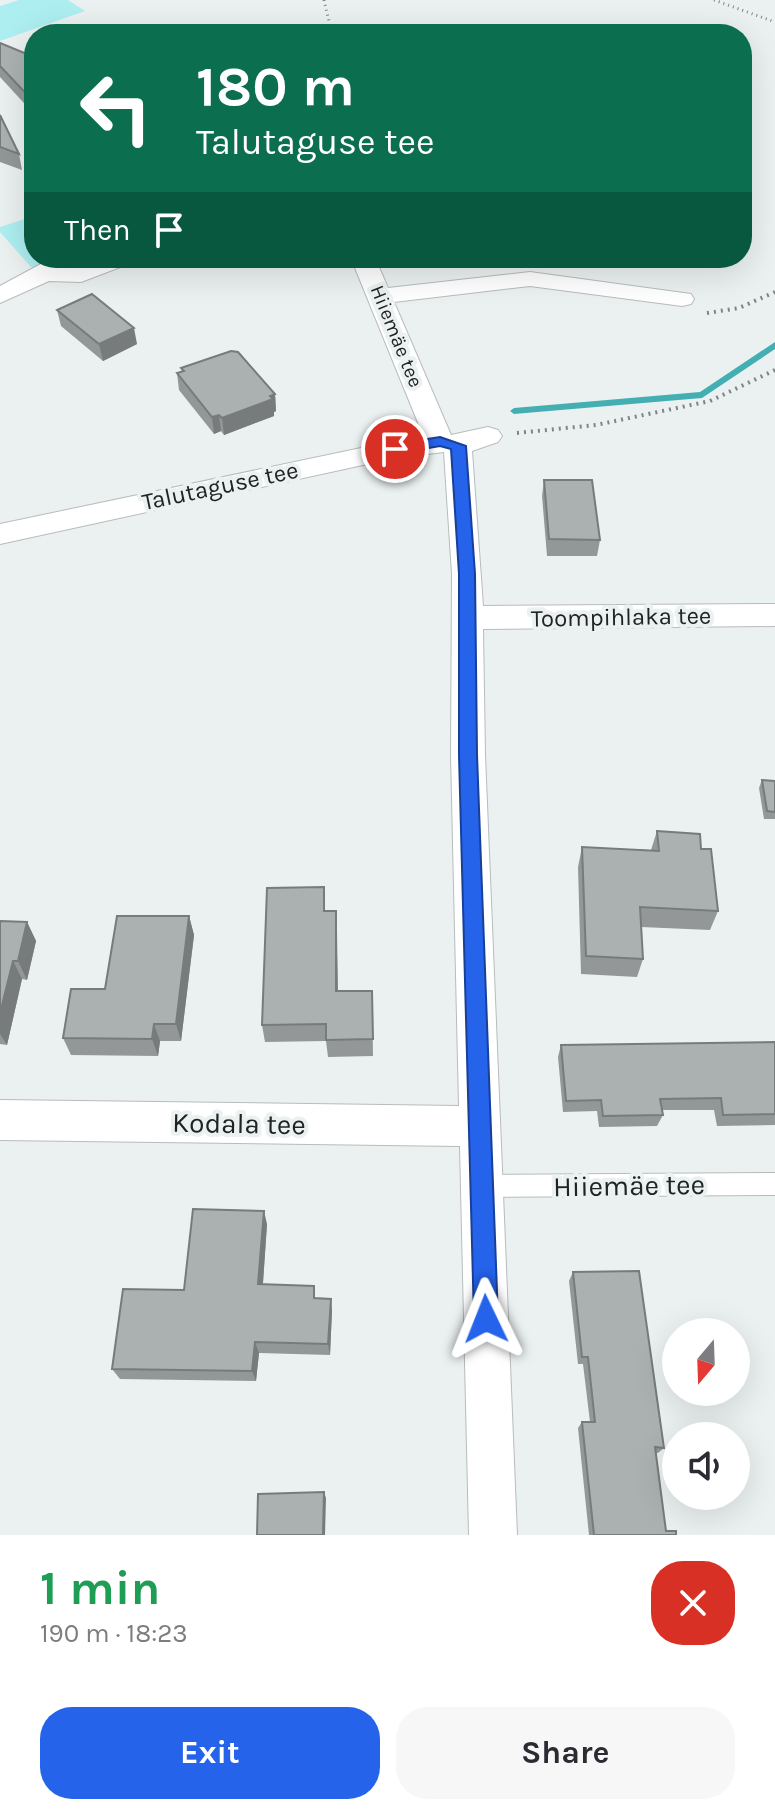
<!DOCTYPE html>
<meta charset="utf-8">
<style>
:root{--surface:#fff;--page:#f7f7f7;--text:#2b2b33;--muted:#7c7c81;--accent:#2563eb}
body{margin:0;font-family:Karla,sans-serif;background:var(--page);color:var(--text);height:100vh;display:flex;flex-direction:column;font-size:30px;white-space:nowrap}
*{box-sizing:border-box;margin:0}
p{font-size:26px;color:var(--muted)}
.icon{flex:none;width:44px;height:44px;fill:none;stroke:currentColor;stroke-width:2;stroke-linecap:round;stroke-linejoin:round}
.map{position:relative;height:1535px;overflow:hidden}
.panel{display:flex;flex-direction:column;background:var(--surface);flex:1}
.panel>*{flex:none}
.hud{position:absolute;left:24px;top:24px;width:728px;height:244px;border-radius:32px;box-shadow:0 8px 32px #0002;background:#0b6e4f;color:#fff;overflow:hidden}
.needle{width:52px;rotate:199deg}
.fabs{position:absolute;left:662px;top:1318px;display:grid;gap:16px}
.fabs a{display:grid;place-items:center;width:88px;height:88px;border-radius:50%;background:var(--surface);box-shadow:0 8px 32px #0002;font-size:40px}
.pin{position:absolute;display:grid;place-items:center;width:68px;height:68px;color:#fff;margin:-34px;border:4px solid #fff;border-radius:50%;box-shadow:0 2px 8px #0007}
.me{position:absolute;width:88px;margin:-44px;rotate:358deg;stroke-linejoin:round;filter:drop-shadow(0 0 6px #0008)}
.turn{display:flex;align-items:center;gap:28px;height:168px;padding:0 40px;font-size:36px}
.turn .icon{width:104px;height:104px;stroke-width:2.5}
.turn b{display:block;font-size:56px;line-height:68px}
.then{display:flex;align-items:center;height:76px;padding:0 40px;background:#0003;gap:16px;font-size:30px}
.round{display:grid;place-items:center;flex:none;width:84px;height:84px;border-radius:32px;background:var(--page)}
.head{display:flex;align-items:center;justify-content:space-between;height:136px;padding:0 40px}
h1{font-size:48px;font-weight:700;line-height:60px;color:#1e9e55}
.cta{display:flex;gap:16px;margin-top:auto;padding:16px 40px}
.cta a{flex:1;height:92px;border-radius:32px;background:var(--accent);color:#fff;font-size:32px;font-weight:700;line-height:92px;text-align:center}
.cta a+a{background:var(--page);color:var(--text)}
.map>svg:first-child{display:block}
.green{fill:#adeef1}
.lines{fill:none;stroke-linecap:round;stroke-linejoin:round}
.stream{fill:#44afb3;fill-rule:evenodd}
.lane-casing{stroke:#b7bcbc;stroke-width:2}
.street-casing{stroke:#b7bcbc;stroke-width:2}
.path-far1{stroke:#808484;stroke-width:3;stroke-dasharray:1 4;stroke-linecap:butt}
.path{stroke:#808484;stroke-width:4;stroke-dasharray:2 5;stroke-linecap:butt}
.lane{fill:#fff;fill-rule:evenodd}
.street{fill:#fff;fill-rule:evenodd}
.wall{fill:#939798}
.shaded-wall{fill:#787b7c}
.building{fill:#abb0b1;stroke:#787b7c;stroke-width:2}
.route{fill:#2563eb;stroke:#184099;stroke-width:2}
.labels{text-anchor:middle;stroke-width:8;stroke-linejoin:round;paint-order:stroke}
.far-street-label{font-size:20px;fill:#212323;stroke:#ebf1f1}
.street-label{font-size:24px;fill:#212323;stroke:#ebf1f1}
.near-street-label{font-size:28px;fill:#212323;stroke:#ebf1f1}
</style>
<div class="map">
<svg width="775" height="1535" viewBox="0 0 775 1535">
<rect width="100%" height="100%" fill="#ebf1f1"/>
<path class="green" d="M19,0H68L85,11L0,41V6Z
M34,216V258H99L75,268L31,267L0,232V227Z"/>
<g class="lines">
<path class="stream" d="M775,342V349L702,398L514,414L510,411L514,408L700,392Z"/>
<g class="lane-casing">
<path id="lane" d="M775,1173V1195L482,1197L474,1194L471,1186L474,1178L482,1175Z"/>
</g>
<g class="street-casing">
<path id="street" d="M52,258H72L69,267L101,258H134L131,263L81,282L49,281L0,303V286Z
M351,258H375L388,288L530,272L691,294L694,299L691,304L682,306L530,286L394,302L451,435L488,427L498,430L502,436L498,442L472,451L483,606L775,604V626L483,629L485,755L517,1535H469L460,1146L0,1140V1100L459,1106L451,755L452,574L444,452L395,458L0,544V524L423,435Z"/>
</g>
<path class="path-far1" d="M324,0L332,34
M714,0L775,22"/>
<path class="path" d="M707,313L739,308L775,292
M517,433L596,425L710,401L775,370"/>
<use href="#lane" class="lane"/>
<use href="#street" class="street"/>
</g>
<path class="wall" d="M0,43L34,57V114L0,77Z
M0,115L19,154L22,170L0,162Z
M57,310L137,344L103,361L61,326Z
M181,368L275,394L276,411L274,412V416L224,435L221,431L214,434L179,390L177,373L182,371Z
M544,480L600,540L597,556H547L542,496Z
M762,780L775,781V819H764L759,788Z
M657,831L701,849L718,911L710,930L641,927L643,959L637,977L581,974L578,867L582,847L651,850Z
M326,911H336L338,991H372L373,1056L328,1057L326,1041L265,1042L262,1025Z
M189,916L194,935L181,1041H160L158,1056L71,1055L63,1038L105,989Z
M0,921L27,922L36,941L27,980L22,979L7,1045L0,1044Z
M775,1042V1125L717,1126L714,1110H662L663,1115L657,1126L599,1127L597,1111L563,1112L558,1057L561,1045Z
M267,1224L263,1284L316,1298L332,1310L330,1355L259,1353L256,1381L120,1379L112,1369L184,1290Z
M573,1272L664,1448L658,1453H656L666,1531L676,1535H589L578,1428L582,1422H590L583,1364H578L569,1281Z"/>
<path class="shaded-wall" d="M134,328L137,344L103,361L99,344Z
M275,394L276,411L274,412V416L224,435L222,418Z
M219,415L221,431L214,434L212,417Z
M336,911L337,930L338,1009L336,991Z
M189,916L194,935L181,1041L176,1024Z
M27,922L36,941L27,980L18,961Z
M13,961L22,979L7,1045L0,1034V1013Z
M154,1024L160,1041L158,1056L152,1039Z
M264,1211L267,1224L262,1296L258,1284Z
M331,1299L332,1310L330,1355L328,1344Z
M255,1342L259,1353L256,1381L252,1371Z
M324,1492L326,1498L325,1535H323Z"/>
<path class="building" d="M0,43L34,57V102L0,66Z
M0,115L19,154L0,147Z
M92,294L134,328L99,344L57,310Z
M231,351L238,352L275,394L270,396L273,399L222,418L219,415L212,417L177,373L184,371L181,368Z
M544,480H592L600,540L549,539Z
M762,780L775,781V812L767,811Z
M657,831L700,834L701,849H711L718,911L640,907L643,959L586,956L582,847L659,851Z
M324,887V911H336V991H372L373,1039L326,1040V1024L262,1025L267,888Z
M117,916H189L176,1024H154L152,1039L63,1038L71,989H105Z
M0,921L27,922L18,961H13L0,1013Z
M775,1042V1114L723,1115L721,1098L660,1099L663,1115L603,1116L601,1100L566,1101L561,1045Z
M193,1209L264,1211L258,1284L314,1286V1298L331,1299L328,1344L255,1342L252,1371L112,1369L123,1289L184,1290Z
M639,1271L664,1448L655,1447L666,1531H676V1535H594L582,1422H595L588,1357H582L573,1272Z
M324,1492L323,1535H257L258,1494Z"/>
<path class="route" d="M440,437L466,446L475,574L477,755L498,1319L495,1327L486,1331L478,1327L474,1319L459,755V574L451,449L440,446L395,454L388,449L395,444Z"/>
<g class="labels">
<g class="far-street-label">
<text transform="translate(397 336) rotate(68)" y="7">Hiiemäe tee</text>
</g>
<g class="street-label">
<text transform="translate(220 486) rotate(-12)" y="8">Talutaguse tee</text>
<text transform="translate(621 617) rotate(-1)" y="8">Toompihlaka tee</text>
</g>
<g class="near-street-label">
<text transform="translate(239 1123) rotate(1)" y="10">Kodala tee</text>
<text transform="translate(629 1185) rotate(-1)" y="10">Hiiemäe tee</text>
</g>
</g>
</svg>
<div class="fabs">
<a><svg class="needle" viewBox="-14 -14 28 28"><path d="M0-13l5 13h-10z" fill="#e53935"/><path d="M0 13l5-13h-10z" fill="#7c7c81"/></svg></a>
<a><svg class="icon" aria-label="sound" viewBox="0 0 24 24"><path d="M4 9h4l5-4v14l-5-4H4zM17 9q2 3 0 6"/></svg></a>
</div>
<div class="pin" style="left:395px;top:449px;background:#d93025"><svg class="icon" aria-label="arrive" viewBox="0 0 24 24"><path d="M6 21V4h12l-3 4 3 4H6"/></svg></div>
<svg class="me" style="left:486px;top:1319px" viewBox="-20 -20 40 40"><path d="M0-17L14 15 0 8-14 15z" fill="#2563eb" stroke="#fff" stroke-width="4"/></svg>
<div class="hud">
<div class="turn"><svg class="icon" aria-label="left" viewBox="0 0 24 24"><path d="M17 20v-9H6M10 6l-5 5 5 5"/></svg><div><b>180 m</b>Talutaguse tee</div></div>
<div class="then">Then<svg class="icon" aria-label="arrive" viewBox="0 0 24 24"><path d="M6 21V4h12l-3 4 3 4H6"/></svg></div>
</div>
</div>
<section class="panel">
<div class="head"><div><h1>1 min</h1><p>190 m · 18:23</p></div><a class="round" style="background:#d93025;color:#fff"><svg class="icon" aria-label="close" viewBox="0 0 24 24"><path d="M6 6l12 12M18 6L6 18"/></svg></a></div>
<div class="cta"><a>Exit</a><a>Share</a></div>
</section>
